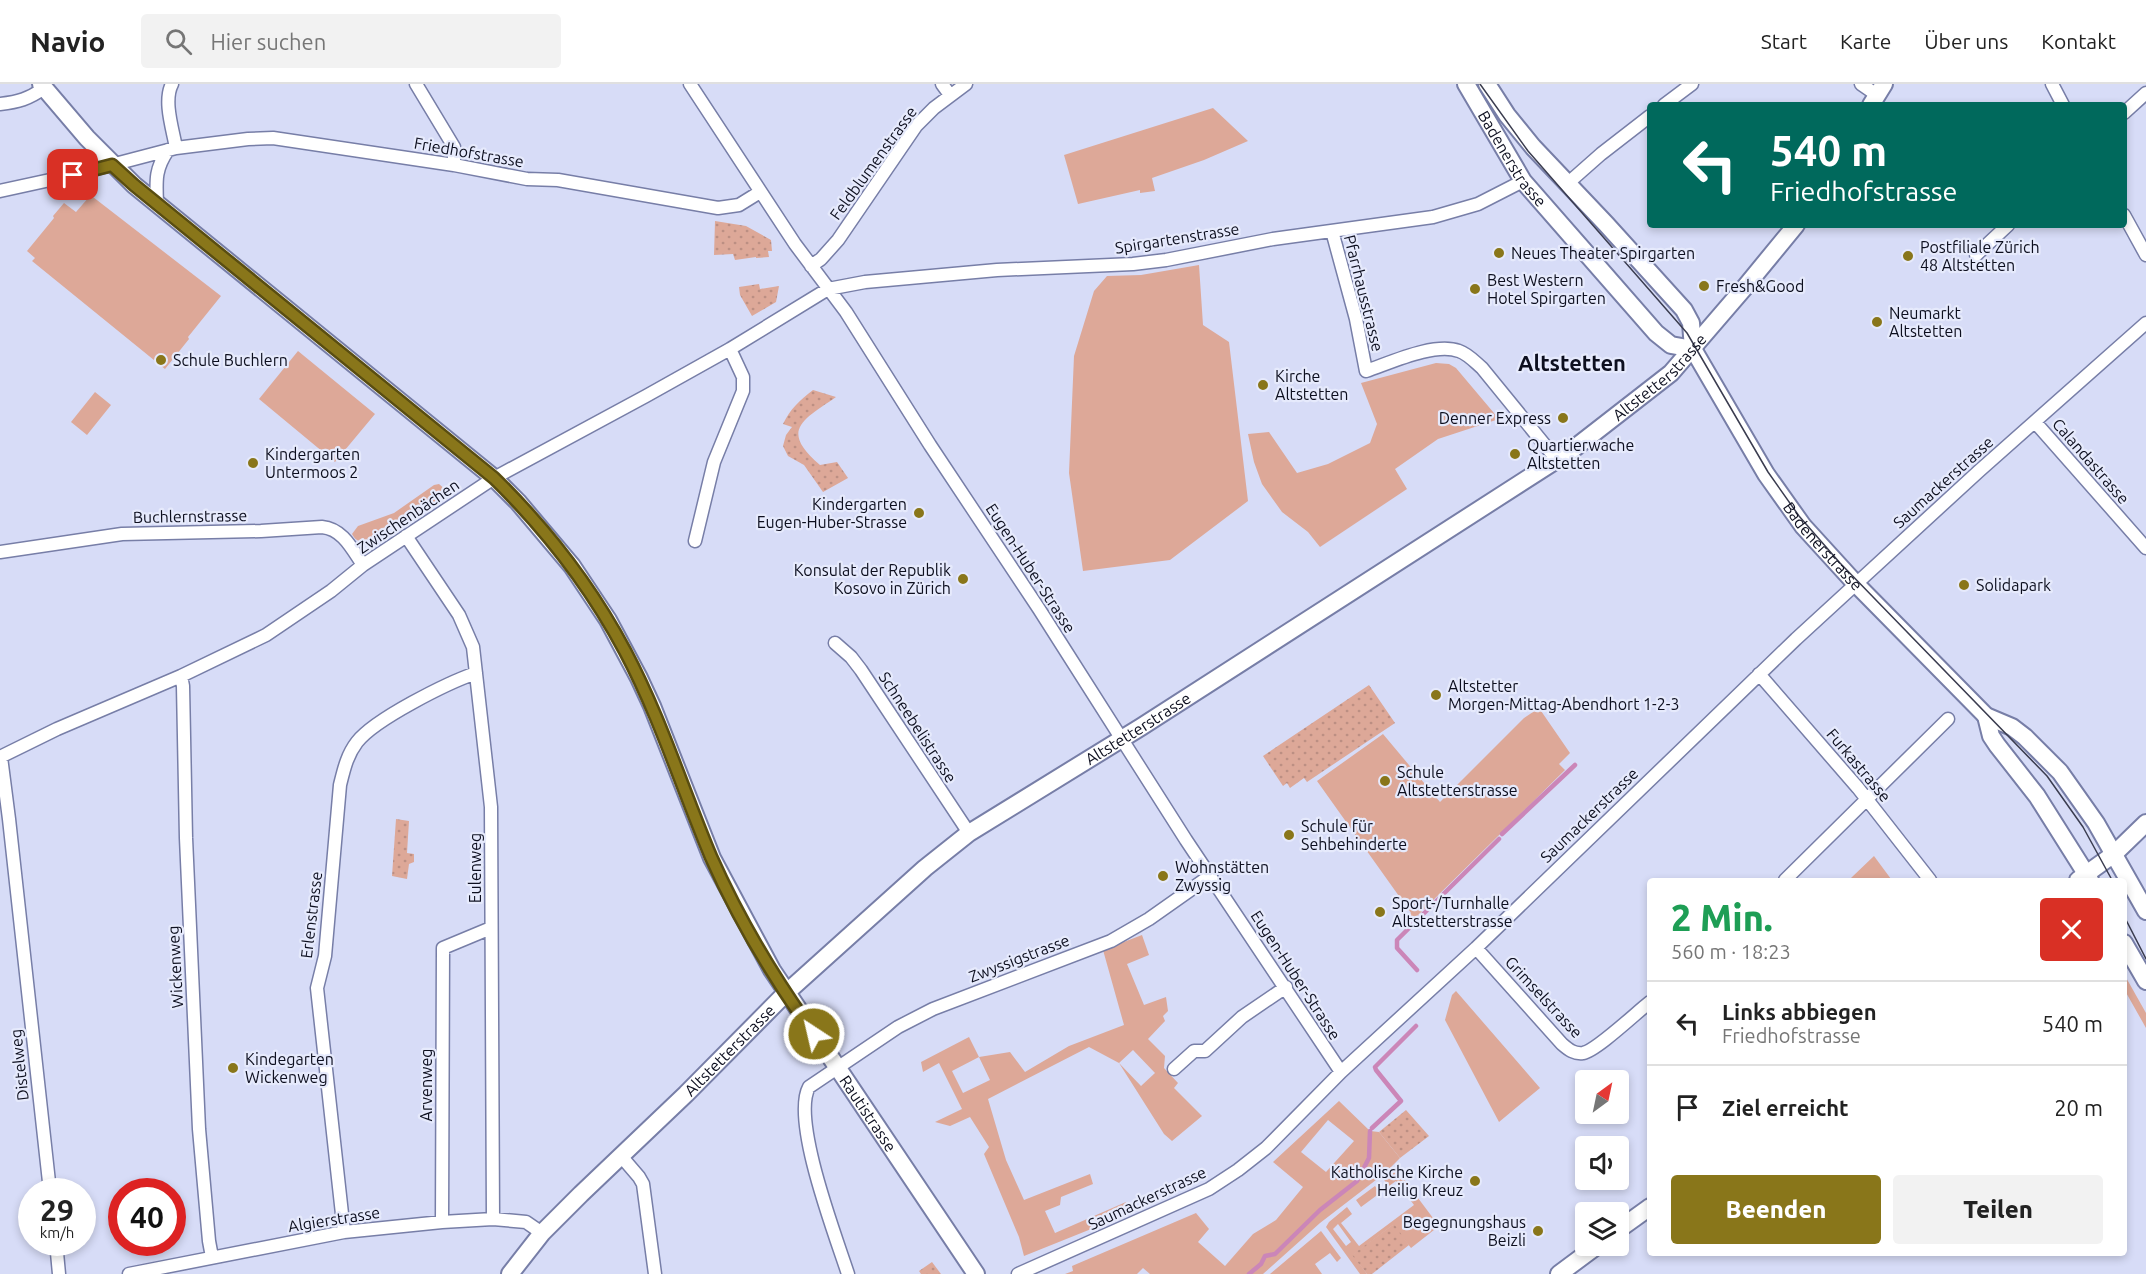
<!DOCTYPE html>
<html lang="de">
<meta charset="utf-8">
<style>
:root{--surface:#fff;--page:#f2f2f2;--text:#222;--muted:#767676;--line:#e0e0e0;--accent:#89761a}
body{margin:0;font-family:Ubuntu,sans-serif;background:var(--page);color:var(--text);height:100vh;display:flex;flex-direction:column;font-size:22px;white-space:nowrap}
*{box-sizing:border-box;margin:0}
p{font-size:20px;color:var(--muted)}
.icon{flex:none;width:33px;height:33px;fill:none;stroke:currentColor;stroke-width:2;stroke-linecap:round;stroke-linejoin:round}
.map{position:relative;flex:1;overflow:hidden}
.side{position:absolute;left:1647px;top:794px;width:480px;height:378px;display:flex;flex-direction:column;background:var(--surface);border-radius:6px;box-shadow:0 3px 9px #0003}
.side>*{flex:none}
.guide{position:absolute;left:1647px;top:18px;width:480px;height:126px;border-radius:6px;box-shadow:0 3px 9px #0003;background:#00695c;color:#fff;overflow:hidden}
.needle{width:39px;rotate:33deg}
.tools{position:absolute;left:1575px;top:986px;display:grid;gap:12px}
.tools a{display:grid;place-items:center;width:54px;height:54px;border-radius:6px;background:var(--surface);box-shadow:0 3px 9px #0003;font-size:30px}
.speed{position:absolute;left:18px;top:1094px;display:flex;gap:12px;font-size:30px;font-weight:700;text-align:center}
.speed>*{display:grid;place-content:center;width:78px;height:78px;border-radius:50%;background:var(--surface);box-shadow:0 3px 9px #0003;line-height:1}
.speed small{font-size:15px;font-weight:400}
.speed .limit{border:9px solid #d22;background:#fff;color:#111}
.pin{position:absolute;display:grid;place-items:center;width:51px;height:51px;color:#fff;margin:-26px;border-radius:12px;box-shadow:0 3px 9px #0006}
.me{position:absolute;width:66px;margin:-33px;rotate:325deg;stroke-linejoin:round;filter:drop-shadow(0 0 4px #0008)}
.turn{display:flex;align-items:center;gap:21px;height:126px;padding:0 24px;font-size:27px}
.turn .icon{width:78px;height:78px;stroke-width:2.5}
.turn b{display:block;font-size:42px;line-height:51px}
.round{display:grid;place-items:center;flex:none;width:63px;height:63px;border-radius:6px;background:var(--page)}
.head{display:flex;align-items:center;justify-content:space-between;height:102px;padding:0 24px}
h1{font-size:36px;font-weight:800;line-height:45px;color:#1e9e55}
.button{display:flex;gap:12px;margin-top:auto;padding:12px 24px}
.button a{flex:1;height:69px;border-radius:6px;background:var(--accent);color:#fff;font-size:24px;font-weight:800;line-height:69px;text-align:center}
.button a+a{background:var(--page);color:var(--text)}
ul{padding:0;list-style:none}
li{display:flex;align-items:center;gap:18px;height:84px;padding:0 24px;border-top:2px solid var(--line)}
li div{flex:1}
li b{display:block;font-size:22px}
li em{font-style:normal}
header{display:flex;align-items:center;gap:36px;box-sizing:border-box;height:84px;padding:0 30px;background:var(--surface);border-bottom:2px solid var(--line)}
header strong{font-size:28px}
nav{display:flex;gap:33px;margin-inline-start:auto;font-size:21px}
.search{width:420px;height:54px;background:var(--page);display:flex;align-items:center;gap:15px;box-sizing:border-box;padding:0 21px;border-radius:6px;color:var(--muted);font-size:22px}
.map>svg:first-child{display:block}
.green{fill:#dda898;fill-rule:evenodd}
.park{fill:url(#park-dots)}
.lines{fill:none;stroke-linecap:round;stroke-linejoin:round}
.stream{stroke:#cb86b8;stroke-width:4.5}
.street-casing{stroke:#777ea7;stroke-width:15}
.secondary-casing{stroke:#777ea7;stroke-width:20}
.street{stroke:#fff;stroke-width:12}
.secondary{stroke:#fff;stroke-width:16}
.tram{stroke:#3b3d50;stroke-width:1.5}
.route-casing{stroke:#594d11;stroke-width:15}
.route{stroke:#89761a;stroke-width:10}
.poi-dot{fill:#89761a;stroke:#e6eafc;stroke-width:2}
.labels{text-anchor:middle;stroke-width:4.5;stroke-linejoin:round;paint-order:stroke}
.street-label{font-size:16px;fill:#0d0f1f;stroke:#e6eafc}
.poi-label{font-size:16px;fill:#0d0f1f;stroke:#e6eafc;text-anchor:start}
.district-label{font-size:22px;font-weight:bold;fill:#0d0f1f;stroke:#e6eafc}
</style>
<header>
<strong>Navio</strong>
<div class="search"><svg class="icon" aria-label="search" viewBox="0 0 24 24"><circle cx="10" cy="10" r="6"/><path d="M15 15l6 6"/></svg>Hier suchen</div>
<nav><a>Start</a><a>Karte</a><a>Über uns</a><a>Kontakt</a></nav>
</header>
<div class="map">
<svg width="2146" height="1190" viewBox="0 0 2146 1190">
<defs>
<pattern id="park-dots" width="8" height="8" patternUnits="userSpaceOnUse" patternTransform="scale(1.5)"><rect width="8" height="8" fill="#dda898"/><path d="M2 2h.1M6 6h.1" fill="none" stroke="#bc8f83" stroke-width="1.8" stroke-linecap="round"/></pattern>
</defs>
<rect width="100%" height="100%" fill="#d7dcf7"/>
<path class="green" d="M1213,24L1248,57L1204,76L1152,94L1155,107L1140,109V106L1078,120L1064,71Z
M89,113H93L221,212L188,253L189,255L165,285L32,177L35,174L27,167L54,134L53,132L64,119L76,128Z
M1199,181L1203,241L1229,258L1248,417L1170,476L1083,487L1069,389L1074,272L1094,207L1107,192L1141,191Z
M298,267L375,330L335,378L259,315Z
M1436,279L1449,280L1456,284L1499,335L1438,355L1395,385L1407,405L1320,463L1308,448L1282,428L1262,400L1254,378L1248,350L1269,348L1297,389L1328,380L1370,359L1377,340L1361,299Z
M95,308L111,321L87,351L71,338Z
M439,400L448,408L447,411L367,458C360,459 355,456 352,450L358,442L394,429L434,401Z
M1539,624L1570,669L1559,680L1565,686L1412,837L1407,833L1411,829L1317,697L1383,650L1440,718L1524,634Z
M1874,772L1891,795L1849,796L1852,793Z
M1142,851L1149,871L1127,880L1144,921L1166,913L1168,927L1163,932L1165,937L1148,955L1165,972L1164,984L1178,999L1174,1004L1202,1032L1172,1057L1164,1050L1119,979L1089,963L988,1015L1006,1076L1024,1116L1090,1090L1093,1100L1061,1113L1060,1121L1045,1127L1055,1149L1126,1118L1131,1129L1024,1172L1019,1153L984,1070L989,1063L970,1033L950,1042L935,1038L962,1025L939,979L923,988L921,978L969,953L979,973L1010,968L1025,988L1069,962L1124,941L1103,866ZM1133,966L1155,989L1141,1002L1119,979ZM979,973L990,996L963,1009L952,987Z
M2124,890L2146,929V944L2124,905Z
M1456,907L1540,1004L1499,1038L1445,936L1452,911Z
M1339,1017L1370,1047L1379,1048L1400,1074L1385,1089L1320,1139L1263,1190H1150L1143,1184L1137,1190H1065L1073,1187L1072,1182L1196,1129L1209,1145L1198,1158L1225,1182L1253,1150L1276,1136L1303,1103L1273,1078ZM1328,1036L1354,1057L1326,1088L1301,1068Z
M1397,1086L1439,1142L1411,1164L1393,1141L1353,1171L1367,1190H1360L1326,1143L1329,1138L1347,1123L1352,1130L1341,1139L1359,1162L1414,1121L1396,1097L1389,1102L1384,1096ZM1338,1140L1351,1158L1346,1162L1333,1145Z
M1375,1102L1380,1109L1361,1123L1356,1116Z
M1321,1147L1341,1174L1337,1178L1330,1169L1315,1180L1322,1190H1270Z"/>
<path class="park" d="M715,137L746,142L771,156L772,167H768L769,173L756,174V173L735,176L733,170L714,171Z
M759,200L760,205L779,202L776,218L752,232L740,211L739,203Z
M813,306L836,313C803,336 779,346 820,381L837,378L848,394L823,408L804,381L788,372L783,362L786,351L792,343L783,340C790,325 800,316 813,306Z
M1369,601L1395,639L1307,698L1304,694L1290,704L1287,699L1283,702L1263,672Z
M396,735L409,737L407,769L414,770V778L409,780L407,795L392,792Z
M1406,1026L1429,1052L1400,1074L1379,1048Z
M1394,1140L1409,1161L1372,1190H1367L1352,1171Z
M932,1178L941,1190H921L919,1187Z"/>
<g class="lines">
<path class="stream" d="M1502,750L1575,681
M1417,886L1397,864V856L1499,755
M1372,1044L1401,1017L1376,986L1375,983L1416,942
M1249,1190L1261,1180L1265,1172L1275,1170L1320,1126L1357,1097L1369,1074L1370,1047"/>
<g class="street-casing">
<path id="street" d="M172,0C163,17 173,46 176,64
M416,0L454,63V81
M690,0L795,160L846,228L930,361L1039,525L1186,756L1341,988
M942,0L950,11
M1861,0L1877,11
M2052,0L2063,21
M0,20C18,18 29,15 44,4
M1664,21L1692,0
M2124,29L2146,9
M1567,100L1601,70L1650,32
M0,107L73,91L176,64L248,55L273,54L454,81L527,95L558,96L718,124L739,121L760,108
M157,119C156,96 155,85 168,66
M2124,131L2146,171
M1332,147L1356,235L1366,287C1390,279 1434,258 1459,267C1468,270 1475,278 1482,284L1557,376
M1976,171L2008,141
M811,182L821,175L838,156L916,42L934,24L966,0
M2035,338L2146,464
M406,452L459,531L473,563L491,723L493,1135
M695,457L714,378L743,307V293L730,265
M0,468L122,450L261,447L322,443C343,445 352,465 363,481
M835,559L851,573L861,586L969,749
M1759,590L1858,704L1930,796
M181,592L183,602L186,754L199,1045L209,1157L212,1173
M0,673L57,645L181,592L266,551L331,507L363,481L494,394L646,312L730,265L828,205L865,198L997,186L1133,180L1166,176L1273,155L1433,133L1478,120L1523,97
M1,673L9,735L50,1107
M1785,796L1948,635
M1476,864L1562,960C1569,966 1574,970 1583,969C1596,967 1637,928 1650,918
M1174,985L1194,967H1205L1242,933L1286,903
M621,1072L639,1093L643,1100L655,1190
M442,1138L443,864L491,844
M344,1148L317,904L325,872L340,701C344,685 347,671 357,658C375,635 447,599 476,589
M56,1158L59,1190
M129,1190L344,1148L442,1138L493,1135L526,1138L542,1149
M848,1190C836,1153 791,1036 809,1003L898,943L933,925L1111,857L1149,835L1210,792
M1018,1190L1209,1105L1238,1086L1266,1064L1341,988L1476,864L1796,555L1979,387L2146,239"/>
</g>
<g class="secondary-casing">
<g id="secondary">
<path id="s1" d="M41,0L87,54L134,101L494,394L518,418L572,482L608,536L639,594L652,622L712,774L772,886L976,1190"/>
<path id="s2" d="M1466,0L1523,97L1656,249L1671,261L1693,265"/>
<path id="s3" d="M1487,0L1507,31L1533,63L1606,140L1684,226L1691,239L1693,265L1766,390L1803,442L1855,499L1986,632L2012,643L2025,653L2060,688L2096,739L2146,827"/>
<path d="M1871,21L1884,0"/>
<path d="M1986,632L1991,652L1997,661L2037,712L2090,796"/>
<path d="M2078,796L2114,770L2146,739"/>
<path d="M2124,859L2146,897"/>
<path d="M1618,1146L1650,1123"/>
<path id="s4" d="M510,1190L542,1149L581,1110L686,1010L786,909L925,784L969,749L1141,643L1572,366L1671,289L1745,203L1796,141"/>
<path d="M1559,1190L1598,1161"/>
</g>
</g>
<use href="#street" class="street"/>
<use href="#secondary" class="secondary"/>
<path class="tram" d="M1480,0L1528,67L1687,249L1768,388L1799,432L1840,479L2047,692L2083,743L2112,796
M2124,832L2146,875"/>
</g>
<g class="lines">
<g class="route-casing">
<path id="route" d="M73,91L112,81L134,101L494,394C546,445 591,503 625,567C660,633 682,704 711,773C738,834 775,896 814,950"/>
</g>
<use href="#route" class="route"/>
</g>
<g class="poi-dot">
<circle cx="1499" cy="169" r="6"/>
<circle cx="1908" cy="172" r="6"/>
<circle cx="1704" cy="202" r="6"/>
<circle cx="1475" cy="205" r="6"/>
<circle cx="1877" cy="238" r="6"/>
<circle cx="161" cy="276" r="6"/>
<circle cx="1263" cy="301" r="6"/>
<circle cx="1563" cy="334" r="6"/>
<circle cx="1515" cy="370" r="6"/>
<circle cx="253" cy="379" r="6"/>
<circle cx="919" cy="429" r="6"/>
<circle cx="963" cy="495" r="6"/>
<circle cx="1964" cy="501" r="6"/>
<circle cx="1436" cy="611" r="6"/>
<circle cx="1385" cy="697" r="6"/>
<circle cx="1289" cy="751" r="6"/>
<circle cx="1163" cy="792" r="6"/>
<circle cx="1380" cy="828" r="6"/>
<circle cx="233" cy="984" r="6"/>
<circle cx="1475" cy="1097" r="6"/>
<circle cx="1538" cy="1147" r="6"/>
</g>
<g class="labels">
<g class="street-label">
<text transform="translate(469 68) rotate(10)" y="6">Friedhofstrasse</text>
<text dy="6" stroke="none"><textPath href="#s2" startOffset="88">Badenerstrasse</textPath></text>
<text transform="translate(873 79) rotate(-54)" y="6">Feldblumenstrasse</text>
<text transform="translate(1177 154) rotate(-9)" y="6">Spirgartenstrasse</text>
<text transform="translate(1364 209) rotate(76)" y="6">Pfarrhausstrasse</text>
<text dy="6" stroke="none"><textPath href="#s4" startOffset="1466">Altstetterstrasse</textPath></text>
<text transform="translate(2091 377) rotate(49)" y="6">Calandastrasse</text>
<text transform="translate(1943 398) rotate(-42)" y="6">Saumackerstrasse</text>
<text transform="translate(190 432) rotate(-1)" y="6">Buchlernstrasse</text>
<text transform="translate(408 432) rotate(-34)" y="6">Zwischenbächen</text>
<text dy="6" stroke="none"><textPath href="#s3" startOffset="578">Badenerstrasse</textPath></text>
<text transform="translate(1031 484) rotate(57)" y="6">Eugen-Huber-Strasse</text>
<text transform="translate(918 643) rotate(57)" y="6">Schneebelistrasse</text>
<text dy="6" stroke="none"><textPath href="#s4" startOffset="836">Altstetterstrasse</textPath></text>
<text transform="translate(1859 681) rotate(50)" y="6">Furkastrasse</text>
<text transform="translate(1589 731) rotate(-44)" y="6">Saumackerstrasse</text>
<text transform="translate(475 784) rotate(-90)" y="6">Eulenweg</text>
<text transform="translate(311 831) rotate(-83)" y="6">Erlenstrasse</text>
<text transform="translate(1019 874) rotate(-21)" y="6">Zwyssigstrasse</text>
<text transform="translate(175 883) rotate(-93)" y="6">Wickenweg</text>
<text transform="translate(1296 891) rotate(57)" y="6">Eugen-Huber-Strasse</text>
<text transform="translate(1544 913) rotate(47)" y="6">Grimselstrasse</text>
<text dy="6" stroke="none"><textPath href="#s4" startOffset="314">Altstetterstrasse</textPath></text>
<text transform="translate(19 981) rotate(-96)" y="6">Distelweg</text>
<text transform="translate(426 1001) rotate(-90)" y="6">Arvenweg</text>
<text dy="6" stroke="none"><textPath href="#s1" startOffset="1344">Rautistrasse</textPath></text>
<text transform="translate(1147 1114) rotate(-25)" y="6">Saumackerstrasse</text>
<text transform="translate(334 1135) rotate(-9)" y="6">Algierstrasse</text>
</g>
<g class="poi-label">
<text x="1920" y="169">Postfiliale Zürich<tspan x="1920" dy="18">48 Altstetten</tspan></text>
<text x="1511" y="175">Neues Theater Spirgarten</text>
<text x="1487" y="202">Best Western<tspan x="1487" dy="18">Hotel Spirgarten</tspan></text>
<text x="1716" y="208">Fresh&amp;Good</text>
<text x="1889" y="235">Neumarkt<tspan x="1889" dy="18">Altstetten</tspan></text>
<text x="173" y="282">Schule Buchlern</text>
<text x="1275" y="298">Kirche<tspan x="1275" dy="18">Altstetten</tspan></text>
<text x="1551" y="340" text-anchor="end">Denner Express</text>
<text x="1527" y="367">Quartierwache<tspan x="1527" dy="18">Altstetten</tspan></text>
<text x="265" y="376">Kindergarten<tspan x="265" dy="18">Untermoos 2</tspan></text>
<text x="907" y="426" text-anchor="end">Kindergarten<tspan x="907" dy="18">Eugen-Huber-Strasse</tspan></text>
<text x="951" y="492" text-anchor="end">Konsulat der Republik<tspan x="951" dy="18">Kosovo in Zürich</tspan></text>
<text x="1976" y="507">Solidapark</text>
<text x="1448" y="608">Altstetter<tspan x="1448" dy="18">Morgen-Mittag-Abendhort 1-2-3</tspan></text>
<text x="1397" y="694">Schule<tspan x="1397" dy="18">Altstetterstrasse</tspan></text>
<text x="1301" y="748">Schule für<tspan x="1301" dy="18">Sehbehinderte</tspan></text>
<text x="1175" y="789">Wohnstätten<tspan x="1175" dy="18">Zwyssig</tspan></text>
<text x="1392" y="825">Sport-/Turnhalle<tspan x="1392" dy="18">Altstetterstrasse</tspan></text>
<text x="245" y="981">Kindegarten<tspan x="245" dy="18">Wickenweg</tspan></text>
<text x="1463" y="1094" text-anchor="end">Katholische Kirche<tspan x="1463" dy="18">Heilig Kreuz</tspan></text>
<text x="1526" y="1144" text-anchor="end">Begegnungshaus<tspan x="1526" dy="18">Beizli</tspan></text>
</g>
<g class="district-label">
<text x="1572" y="287">Altstetten</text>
</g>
</g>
</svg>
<div class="tools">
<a><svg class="needle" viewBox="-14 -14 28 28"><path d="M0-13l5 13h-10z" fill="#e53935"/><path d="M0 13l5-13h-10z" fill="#767676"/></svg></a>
<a><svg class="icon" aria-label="sound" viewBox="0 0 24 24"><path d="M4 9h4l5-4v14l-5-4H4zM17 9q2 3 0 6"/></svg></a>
<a><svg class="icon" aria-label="layers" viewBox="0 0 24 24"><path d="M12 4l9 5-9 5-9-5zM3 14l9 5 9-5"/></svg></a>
</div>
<div class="speed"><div>29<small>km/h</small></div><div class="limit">40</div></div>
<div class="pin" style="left:73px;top:91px;background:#d93025"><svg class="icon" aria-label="arrive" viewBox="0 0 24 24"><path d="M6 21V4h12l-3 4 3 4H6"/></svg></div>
<svg class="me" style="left:814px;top:950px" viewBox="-20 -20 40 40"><circle r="17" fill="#89761a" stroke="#fff" stroke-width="3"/><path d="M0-11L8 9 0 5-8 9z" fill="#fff"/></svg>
<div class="guide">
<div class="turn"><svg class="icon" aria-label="left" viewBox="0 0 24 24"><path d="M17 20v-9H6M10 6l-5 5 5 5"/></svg><div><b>540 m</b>Friedhofstrasse</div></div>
</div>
<section class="side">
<div class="head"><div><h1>2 Min.</h1><p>560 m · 18:23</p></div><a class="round" style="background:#d93025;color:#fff"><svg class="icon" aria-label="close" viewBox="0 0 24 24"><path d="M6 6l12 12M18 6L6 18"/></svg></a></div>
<ul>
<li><svg class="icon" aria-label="left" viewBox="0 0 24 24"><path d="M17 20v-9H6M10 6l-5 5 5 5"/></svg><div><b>Links abbiegen</b><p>Friedhofstrasse</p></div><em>540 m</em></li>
<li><svg class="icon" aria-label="arrive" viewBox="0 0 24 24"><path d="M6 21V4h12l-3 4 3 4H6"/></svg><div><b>Ziel erreicht</b></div><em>20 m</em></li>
</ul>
<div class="button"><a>Beenden</a><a>Teilen</a></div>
</section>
</div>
